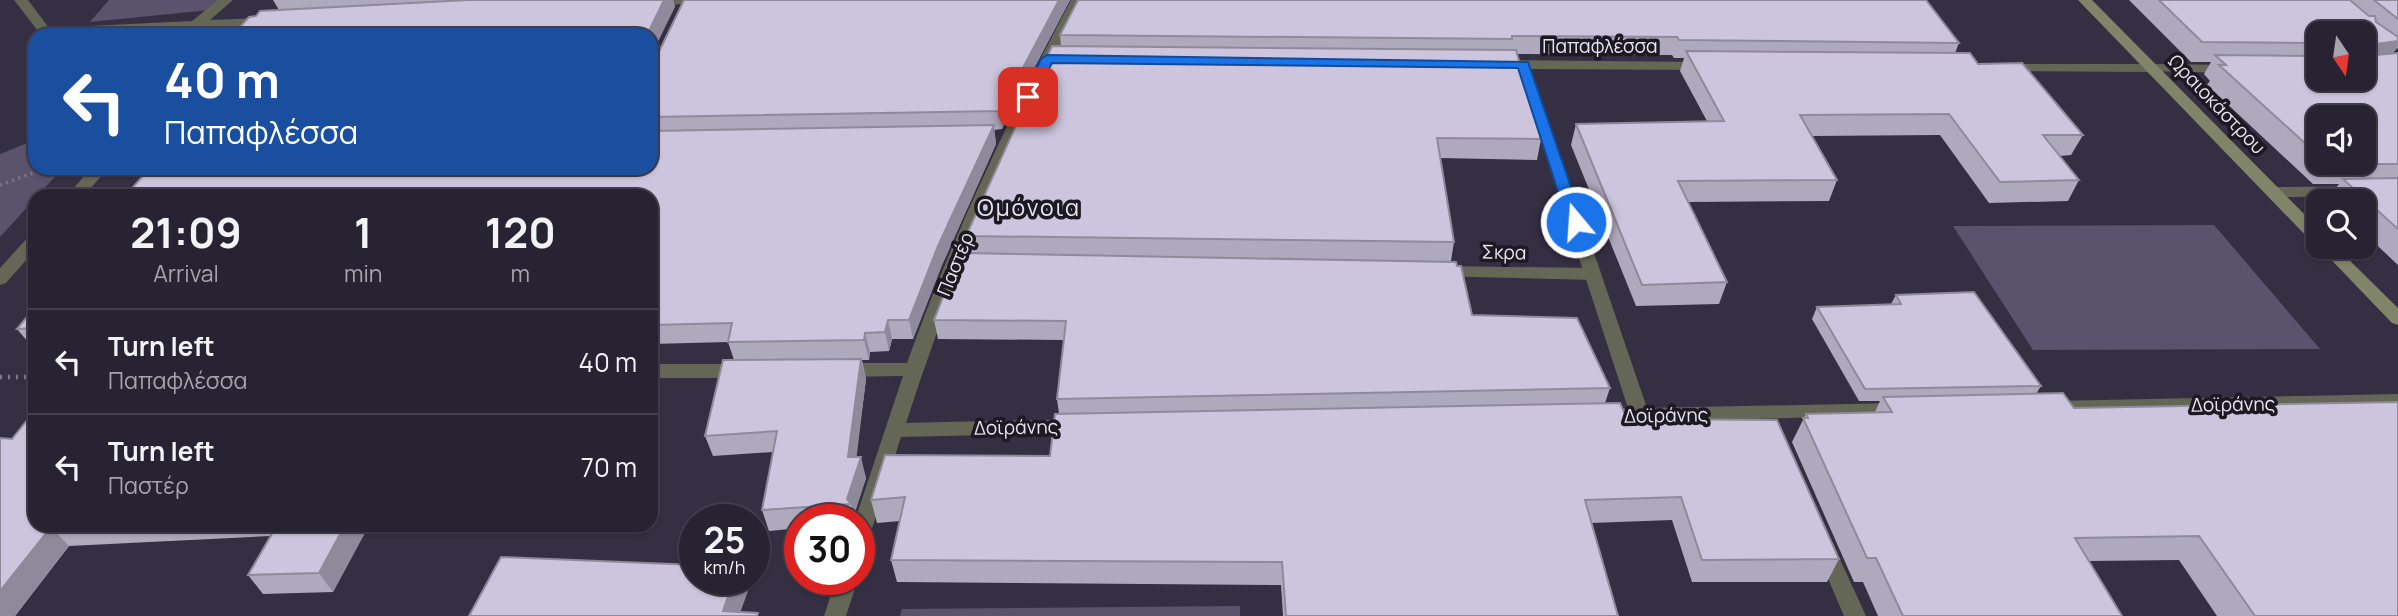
<!DOCTYPE html>
<meta charset="utf-8">
<style>
:root{--surface:#282332;--page:#342f3e;--text:#f1f3f6;--muted:#a5a4ac;--line:#44404d}
body{margin:0;font-family:Manrope,sans-serif;background:var(--page);color:var(--text);height:100vh;display:flex;flex-direction:column;font-size:26px;white-space:nowrap}
*{box-sizing:border-box;margin:0}
p{font-size:23px;color:var(--muted)}
.icon{flex:none;width:38px;height:38px;fill:none;stroke:currentColor;stroke-width:2;stroke-linecap:round;stroke-linejoin:round}
.map{position:relative;flex:1;overflow:hidden}
.side{position:absolute;left:28px;top:189px;width:630px;height:343px;display:flex;flex-direction:column;background:var(--surface);border-radius:21px;box-shadow:0 2px 5px #0004,0 0 0 2px var(--line)}
.side>*{flex:none}
.hud{position:absolute;left:28px;top:28px;width:630px;height:147px;border-radius:21px;box-shadow:0 2px 5px #0004,0 0 0 2px var(--line);background:#1a4fa0;color:#fff;overflow:hidden}
.needle{width:46px;rotate:167deg}
.controls{position:absolute;left:2306px;top:21px;display:grid;gap:14px}
.controls a{display:grid;place-items:center;width:70px;height:70px;border-radius:14px;background:var(--surface);box-shadow:0 2px 5px #0004,0 0 0 2px var(--line);font-size:35px}
.speed{position:absolute;left:679px;top:504px;display:flex;gap:14px;font-size:35px;font-weight:700;text-align:center}
.speed>*{display:grid;place-content:center;width:91px;height:91px;border-radius:50%;background:var(--surface);box-shadow:0 2px 5px #0004,0 0 0 2px var(--line);line-height:1}
.speed small{font-size:18px;font-weight:400}
.speed .limit{border:10px solid #d22;background:#fff;color:#111}
.pin{position:absolute;display:grid;place-items:center;width:60px;height:60px;color:#fff;margin:-30px;border-radius:14px;box-shadow:0 4px 10px #0006}
.me{position:absolute;width:77px;margin:-38px;rotate:342deg;stroke-linejoin:round;filter:drop-shadow(0 0 5px #0008)}
.turn{display:flex;align-items:center;gap:24px;height:147px;padding:0 21px;font-size:32px}
.turn .icon{width:91px;height:91px;stroke-width:2.5}
.turn b{display:block;font-size:49px;line-height:60px}
.eta{display:flex;justify-content:space-evenly;align-items:center;height:119px;text-align:center}
.eta b{font-size:42px;font-weight:700;line-height:49px}
ul{padding:0;list-style:none}
li{display:flex;align-items:center;gap:21px;height:105px;padding:0 21px;border-top:2px solid var(--line)}
li div{flex:1}
li b{display:block;font-size:26px}
li em{font-style:normal}
.map>svg:first-child{display:block}
.green{fill:#5b536d}
.lines{fill:none;stroke-linecap:round;stroke-linejoin:round}
.path-far1{stroke:#7c7789;stroke-width:3.5;stroke-dasharray:2 4.5;stroke-linecap:butt}
.path{stroke:#7c7789;stroke-width:4.5;stroke-dasharray:2 6;stroke-linecap:butt}
.pedestrian{fill:#646756;fill-rule:evenodd}
.minor{fill:#646756;fill-rule:evenodd}
.secondary{fill:#808468;fill-rule:evenodd}
.wall{fill:#afa9be;fill-rule:evenodd}
.shaded-wall{fill:#8f8a9b}
.building{fill:#ccc5dd;stroke:#8f8a9b;stroke-width:2}
.route{fill:#1a73e8;stroke:#114b97;stroke-width:2}
.labels{text-anchor:middle;stroke-width:7;stroke-linejoin:round;paint-order:stroke}
.street-label{font-size:19px;fill:#e7e4f1;stroke:#1c1922}
.quarter-label{font-size:23px;letter-spacing:2px;fill:#e7e4f1;stroke:#1c1922}
</style>
<div class="map">
<svg width="2398" height="616" viewBox="0 0 2398 616">
<rect width="100%" height="100%" fill="#352f43"/>
<path class="green" d="M109,0H220L210,10L90,22Z
M35,140V168H63L0,237V154Z
M2214,225L2320,349L2033,350L1953,226Z
M1240,606V616H900L902,609Z"/>
<g class="lines">
<path class="path-far1" d="M0,185L47,168"/>
<path class="path" d="M0,377H35"/>
<path class="pedestrian" d="M2152,64L2229,65L2236,69L2229,73L2147,71L2145,68Z
M1439,266L1593,268L1602,274L1593,280L1433,276L1431,272L1433,268Z"/>
<path class="minor" d="M14,0H28L49,28L192,21L218,0H233L210,20L266,18L273,22L266,26L41,35Z
M646,0H691L684,4L651,6L646,5Z
M1071,0H1085C1014,137 953,276 906,423L1075,419L1082,421L1085,426L1082,431L1075,433L901,437L869,538L866,544L859,546V520H855L903,376L842,377L836,375L833,370L836,365L842,363H907C952,237 1009,118 1071,0Z
M1498,60L1704,62L1711,66L1704,70L1531,69L1647,408L1897,403L1904,405L1906,410L1904,415L1603,423L1596,421L1593,416L1596,411L1628,408L1517,68L1493,67V61Z
M2002,64H2152L2159,68L2152,72L1997,71L1995,68Z
M91,168H108L84,196H67Z
M2398,186V196L2273,197L2265,192L2273,187Z
M35,235V250L6,283L0,285V268L29,236Z
M651,364H744L750,366L753,371L750,376L744,378H651Z
M2398,394V408L2051,415L2044,413L2042,408L2044,403L2051,401Z
M1825,540L1832,542L1866,616H1844L1815,548L1818,542Z
M836,579H858L846,616H824Z"/>
<path class="secondary" d="M2078,0H2092L2319,229V244L2313,243Z
M2319,247H2336L2398,308V325L2392,323Z"/>
</g>
<path class="wall" d="M273,0H673L675,7L256,16L279,10Z
M1070,0L1002,129L994,130L996,144L942,265L913,339H892L889,351L870,352L869,360H862L866,379L856,457L866,478L854,515L855,520H800V528L769,531L762,510L773,452L713,456L705,436L734,360L728,342L651,344V62Z
M1078,0L1959,43L1955,53L1978,64L2083,135L2071,155L2059,156L2079,180L2068,201L1989,203L1940,135L1812,136L1837,180L1829,201L1688,202L1727,282L1719,304L1636,306L1571,145L1576,124L1707,121L1680,71L1684,58H1674L1672,55L1517,54L1541,139L1537,160L1440,158L1454,242L1451,261L1472,315L1610,388L1605,403L1627,419L1839,559L1827,582H1692L1672,520L1591,523L1618,616H1283L1281,585L897,582L891,560L900,521L877,523L871,500L1050,456L1059,414L1057,399L1064,340L938,339L934,320L969,253L966,236L1061,46L1060,35Z
M2129,0H2398V49L2397,48L2393,53H2398V265L2364,233V201H2331L2328,199L2339,184H2313L2207,85L2210,81L2204,74L2211,62H2191ZM2319,33H2364L2319,79ZM2319,117L2364,163H2319Z
M1896,295L2041,386L2036,394L2074,408L2398,616H2217L2179,560L2089,561L2122,616H1878L1863,582H1854L1792,442L1806,414L1875,412L1880,401H1859L1812,319L1817,307L1891,304Z
M35,307V348H33L17,329Z
M12,439L35,525H369L333,592L263,594L248,575L271,536L69,546L15,616H0Z"/>
<path class="shaded-wall" d="M664,0H673L675,7L651,56V35H647Z
M1059,0H1070L1002,129L1000,111Z
M2398,41V46L2388,59L2364,63L2376,44Z
M994,125L996,144L942,265L913,339L909,320L938,246Z
M888,320L892,339L889,351L885,332Z
M865,333L870,352L869,360L864,340Z
M861,359L866,379L854,478L848,457Z
M861,457L866,478L854,515L851,504L847,499Z
M345,525H369L333,592L319,573Z
M51,527L69,546L15,616H0V591Z
M734,579H743L748,591L739,616L723,611Z"/>
<path class="building" d="M468,0H664L647,35H233L249,17L256,16L260,11Z
M684,0H1059L1000,111L651,117V62L655,60Z
M1078,0H1926L1959,43L1679,40L1677,37L1512,36V39L1060,35Z
M2159,0H2350L2369,16H2375L2376,22L2398,37V41L2376,44V55L2398,53V164H2327L2326,163H2364V117H2319V156L2219,65H2226L2215,55L2319,56V79H2364V33H2319V43L2202,42Z
M2374,0H2398V19Z
M1052,46L1516,50L1541,139L1437,138L1454,242L966,236Z
M1686,51L1970,53L1978,64L2022,63L2083,135H2043L2079,180L2000,182L1949,114L1800,115L1837,180L1678,181L1727,282L1642,285L1576,124L1724,121Z
M994,125L938,246L909,320H888L885,332L865,333L864,340L728,342L732,323L651,325V196H125L150,168H651V131Z
M2398,178V229L2343,179Z
M960,253L1456,262L1457,266H1461L1472,315L1577,318L1610,388L1057,399L1066,321L934,320Z
M1974,292L2041,386L1865,389L1817,307L1901,304L1896,295Z
M35,307V328L17,329Z
M861,359L848,457H861L847,499L851,504L762,510L777,431L705,436L723,360Z
M2063,393L2074,408L2398,402V616H2255L2199,536L2075,538L2122,616H1903L1876,558H1867L1803,418H1808L1806,414L1892,412L1883,397Z
M1620,403L1627,419L1777,420L1839,559L1702,560L1681,497L1585,500L1618,616H1286L1282,562L891,560L905,497L871,500L885,455L1050,456L1055,414Z
M35,410V525H84L51,527L0,591V438L12,439Z
M277,525H345L319,573L248,575Z
M501,557L695,565V579H734L723,611L758,613L757,616H469Z"/>
<path class="route" d="M1047,55L1528,62L1583,222L1576,226L1568,222L1518,68L1052,63L1033,100H1024L1022,97L1041,59Z"/>
<g class="labels">
<g class="street-label">
<text x="1600" y="53">Παπαφλέσσα</text>
<text transform="translate(2217 104) rotate(46)" y="7">Ωραιοκάστρου</text>
<text transform="translate(1504 252) rotate(1)" y="7">Σκρα</text>
<text transform="translate(955 264) rotate(-68)" y="7">Παστέρ</text>
<text transform="translate(2233 404) rotate(-1)" y="7">Δοϊράνης</text>
<text transform="translate(1666 415) rotate(-1)" y="7">Δοϊράνης</text>
<text transform="translate(1016 427) rotate(-1)" y="7">Δοϊράνης</text>
</g>
<g class="quarter-label">
<text x="1029" y="216">Ομόνοια</text>
</g>
</g>
</svg>
<div class="controls">
<a><svg class="needle" viewBox="-14 -14 28 28"><path d="M0-13l5 13h-10z" fill="#e53935"/><path d="M0 13l5-13h-10z" fill="#a5a4ac"/></svg></a>
<a><svg class="icon" aria-label="sound" viewBox="0 0 24 24"><path d="M4 9h4l5-4v14l-5-4H4zM17 9q2 3 0 6"/></svg></a>
<a><svg class="icon" aria-label="search" viewBox="0 0 24 24"><circle cx="10" cy="10" r="6"/><path d="M15 15l6 6"/></svg></a>
</div>
<div class="speed"><div>25<small>km/h</small></div><div class="limit">30</div></div>
<div class="pin" style="left:1028px;top:97px;background:#d93025"><svg class="icon" aria-label="arrive" viewBox="0 0 24 24"><path d="M6 21V4h12l-3 4 3 4H6"/></svg></div>
<svg class="me" style="left:1576px;top:222px" viewBox="-20 -20 40 40"><circle r="17" fill="#1a73e8" stroke="#fff" stroke-width="3"/><path d="M0-11L8 9 0 5-8 9z" fill="#fff"/></svg>
<div class="hud">
<div class="turn"><svg class="icon" aria-label="left" viewBox="0 0 24 24"><path d="M17 20v-9H6M10 6l-5 5 5 5"/></svg><div><b>40 m</b>Παπαφλέσσα</div></div>
</div>
<section class="side">
<div class="eta">
<div><b>21:09</b><p>Arrival</p></div>
<div><b>1</b><p>min</p></div>
<div><b>120</b><p>m</p></div>
</div>
<ul>
<li><svg class="icon" aria-label="left" viewBox="0 0 24 24"><path d="M17 20v-9H6M10 6l-5 5 5 5"/></svg><div><b>Turn left</b><p>Παπαφλέσσα</p></div><em>40 m</em></li>
<li><svg class="icon" aria-label="left" viewBox="0 0 24 24"><path d="M17 20v-9H6M10 6l-5 5 5 5"/></svg><div><b>Turn left</b><p>Παστέρ</p></div><em>70 m</em></li>
</ul>
</section>
</div>
